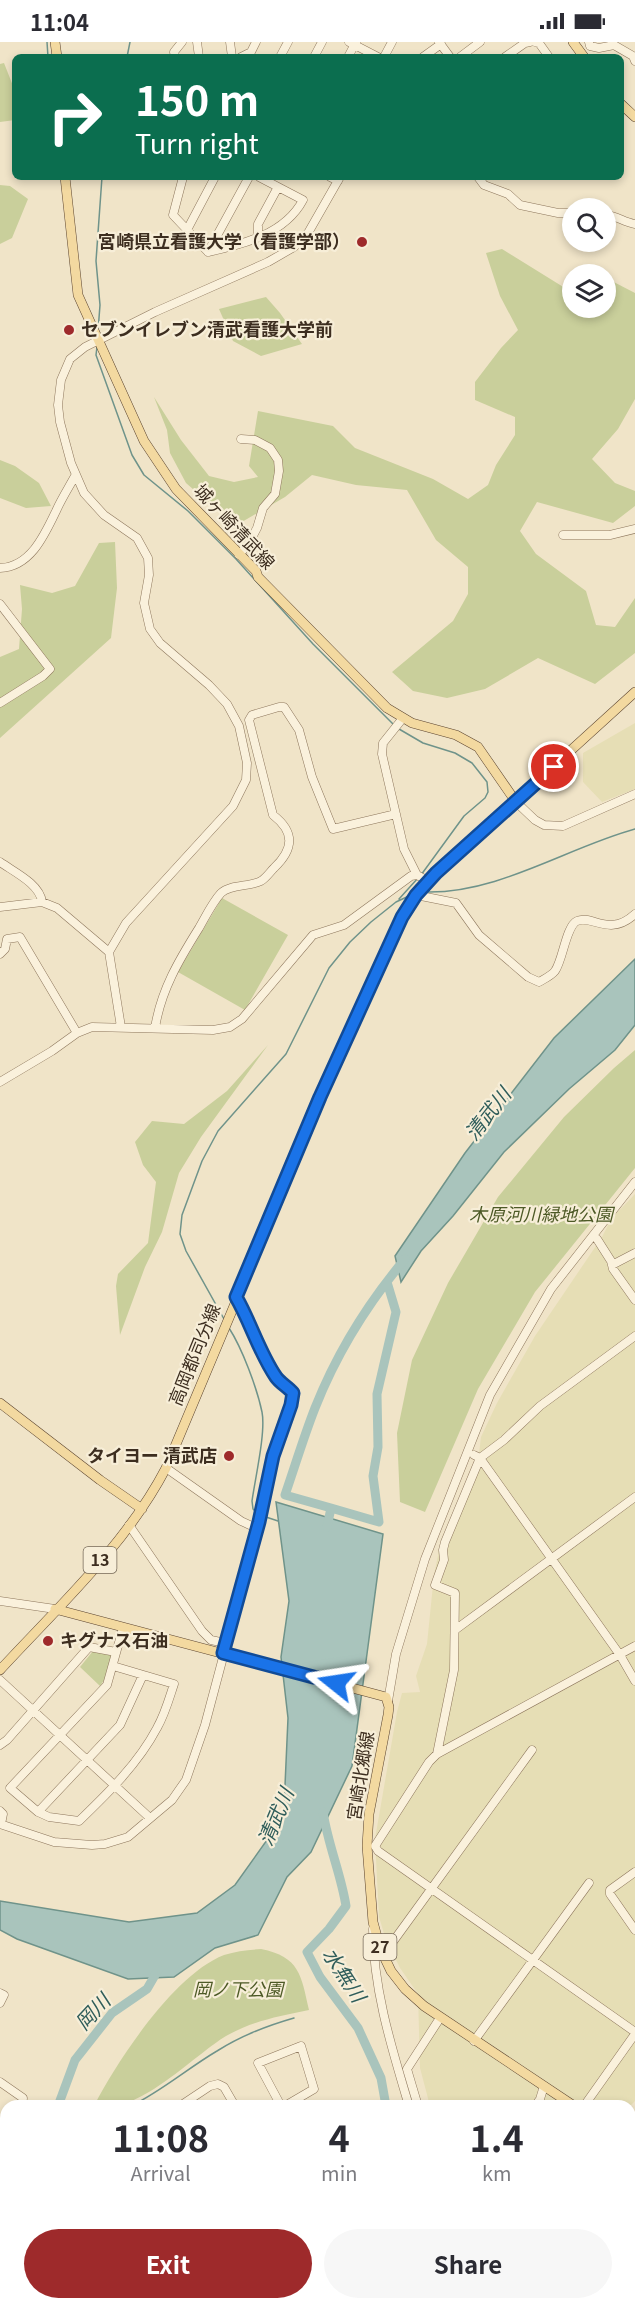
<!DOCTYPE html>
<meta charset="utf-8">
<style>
:root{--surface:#fff;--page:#f7f7f7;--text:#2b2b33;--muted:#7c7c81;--accent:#9e2a2b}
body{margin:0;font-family:Georgia,"Noto Sans JP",serif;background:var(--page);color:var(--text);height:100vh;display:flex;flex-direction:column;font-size:22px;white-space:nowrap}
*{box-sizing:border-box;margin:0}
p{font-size:20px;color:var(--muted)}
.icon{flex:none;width:33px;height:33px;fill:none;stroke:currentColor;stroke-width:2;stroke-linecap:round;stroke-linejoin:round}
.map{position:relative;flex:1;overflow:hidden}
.panel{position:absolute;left:0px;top:2058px;width:636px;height:210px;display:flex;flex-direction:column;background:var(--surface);border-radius:18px 18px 0 0;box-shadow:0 3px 9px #0003}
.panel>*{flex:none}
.guide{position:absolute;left:12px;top:12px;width:612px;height:126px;border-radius:9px;box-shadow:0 3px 9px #0003;background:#0b6e4f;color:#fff;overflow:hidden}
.fabs{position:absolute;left:562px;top:156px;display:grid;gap:12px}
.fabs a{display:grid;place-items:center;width:54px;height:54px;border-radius:50%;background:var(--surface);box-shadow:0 3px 9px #0003;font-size:30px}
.pin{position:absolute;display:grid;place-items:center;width:51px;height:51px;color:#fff;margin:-26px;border:3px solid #fff;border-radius:50%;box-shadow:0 2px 6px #0007}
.me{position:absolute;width:66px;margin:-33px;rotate:285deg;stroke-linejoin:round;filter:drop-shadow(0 0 4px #0008)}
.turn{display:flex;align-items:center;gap:21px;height:126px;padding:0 24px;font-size:27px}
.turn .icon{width:78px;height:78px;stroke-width:2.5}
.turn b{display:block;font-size:42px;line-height:51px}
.eta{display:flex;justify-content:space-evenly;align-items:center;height:102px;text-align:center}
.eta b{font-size:36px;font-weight:700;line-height:42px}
.button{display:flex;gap:12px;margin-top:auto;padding:12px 24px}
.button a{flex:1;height:69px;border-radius:36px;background:var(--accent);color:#fff;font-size:24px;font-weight:700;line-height:69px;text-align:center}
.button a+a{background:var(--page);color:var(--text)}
.status{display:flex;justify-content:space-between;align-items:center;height:42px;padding:0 30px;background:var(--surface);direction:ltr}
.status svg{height:16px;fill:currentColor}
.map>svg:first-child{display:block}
.farmland{fill:#e6deb5}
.green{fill:#c9cf9b}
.water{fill:#a9c4bc;stroke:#6f938a;stroke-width:1.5}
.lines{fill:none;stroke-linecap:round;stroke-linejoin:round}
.stream{stroke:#6f938a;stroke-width:1.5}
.river{stroke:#a9c4bc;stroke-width:9}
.minor-casing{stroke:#8d765c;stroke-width:9}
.major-casing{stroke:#5b4430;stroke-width:10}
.minor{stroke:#faf1dc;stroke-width:8}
.major{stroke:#f3d9a0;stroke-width:9}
.route-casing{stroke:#114b97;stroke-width:15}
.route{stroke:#1a73e8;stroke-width:10}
.poi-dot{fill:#9e2a2b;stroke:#f7eed8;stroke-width:2}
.labels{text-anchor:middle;stroke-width:4.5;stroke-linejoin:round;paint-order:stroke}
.shield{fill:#f7eed8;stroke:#756857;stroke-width:1.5}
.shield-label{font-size:16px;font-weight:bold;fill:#3d2e20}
.poi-label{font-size:18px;font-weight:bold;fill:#3d2e20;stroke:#f7eed8;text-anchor:end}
.street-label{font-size:18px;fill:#3d2e20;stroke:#f7eed8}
.park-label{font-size:18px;font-style:italic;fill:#4d5a26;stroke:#f7eed8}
.water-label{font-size:20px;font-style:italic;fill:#2f5d5a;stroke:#f7eed8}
</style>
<div class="status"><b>11:04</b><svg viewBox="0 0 49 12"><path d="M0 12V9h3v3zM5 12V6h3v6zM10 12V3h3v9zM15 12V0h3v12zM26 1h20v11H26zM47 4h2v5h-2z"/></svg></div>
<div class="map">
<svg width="635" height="2268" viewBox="0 0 635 2268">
<rect width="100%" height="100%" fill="#f0e4c8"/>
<path class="farmland" d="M635,681V747L602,760L583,740V711Z
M635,1152V2059L630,2064H430L420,2026L418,1952L400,1926L386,1898L379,1875L375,1797L397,1670L402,1651L420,1650L416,1634L427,1602L434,1533L440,1504L478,1420L481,1395L497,1361L535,1294L602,1195L611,1177Z"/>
<path class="green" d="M4,21L15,49V78L0,80V22Z
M0,143L10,144L28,157L12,196L0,202Z
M502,207L573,251V266H606V236L635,251V357L618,387L592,417L615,441L635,449V464L613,481L537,460L520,489L536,512L586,549L596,583L615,585L635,556V611L595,642L538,616L485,647L447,656L413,649L392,630L453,579L468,552V525L436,498L407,448L356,443L312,433L285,455L235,484L186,441L170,411L167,388L154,355L181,398L209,434L234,440L258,435L249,424L258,369L333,384L355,406L433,437L468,457L488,443L496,423L515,393V375L475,358V340L501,306L518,288L500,254L486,211Z
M266,255L280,271L302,302L261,314L233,299L219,267Z
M0,418L15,424L39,441L51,464L26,466L0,456Z
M115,500L117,546L111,596L0,696V615L19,607L22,567L20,543L52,551L75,544L99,501Z
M222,856L288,893L245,968L178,930Z
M268,1003L201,1095L179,1131L162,1190L145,1225L120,1293L116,1244L118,1232L148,1201L156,1140L143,1123L135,1100L152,1079L184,1082L227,1049Z
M635,1008V1126L535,1250L478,1347L425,1470L400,1460L397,1391L412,1318L448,1241L498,1155L564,1075L614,1026Z
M93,1609L113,1614L105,1637L100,1644L80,1625Z
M261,1907C300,1915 301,1933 309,1968C279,1974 253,1979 226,1994C194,2013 133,2078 95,2062C119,2016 175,1932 224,1913C236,1909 248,1908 261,1907Z"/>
<path class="water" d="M635,917V983L615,1008L569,1047L504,1110L453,1174L421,1209L401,1240L395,1214L465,1111L554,996Z
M276,1460L383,1492L352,1724L311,1810L287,1835L258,1893L215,1906L174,1935L128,1937L17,1897L0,1888V1859L129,1880L197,1871L235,1843L277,1784L284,1766L288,1676L281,1615L289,1559Z"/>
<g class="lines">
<path class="stream" d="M47,0L48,15
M127,15L130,0
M98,289L100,263L96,219L102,135
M97,305L96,313L132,413L144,433L188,469L236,517L313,602L393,682
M399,687L423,701L455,711L472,721L487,740L488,750L485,756L464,774L421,833
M425,850C498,852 566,806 635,787
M399,857L418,836
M224,1277L186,1209L180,1192L182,1173L202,1119L218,1089L286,1012L329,926L350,900L371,880L396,860L411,853
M229,1286C242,1306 257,1346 262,1370C266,1390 255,1437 252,1459L253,1467L258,1472
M263,1474L278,1479
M131,2064C162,2049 188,2026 217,2009C242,1993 266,1984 294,1976"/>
<path class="river" d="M331,1466L379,1480L373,1434L378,1405L377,1352L396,1270L387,1240
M327,1485L331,1466L285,1453C295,1424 304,1394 315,1366C336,1313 368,1261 405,1217
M323,1770C328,1803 341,1832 346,1864L329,1887L307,1910L320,1935L358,1986L381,2036L386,2064
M58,2064L75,2018L112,1971L147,1947L158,1928
M469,2262L472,2268
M0,2268L6,2235"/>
<g class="minor-casing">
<path id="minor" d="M197,0L199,15
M230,0L232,15
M349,0L378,15
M439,0L450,15
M535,0L539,1L549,15
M589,0L590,4L599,6L614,3L633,14L635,19
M175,15L174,10L182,0
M241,15L251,10L256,0
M280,15L288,0
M314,15L322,0
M348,15L356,0
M384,15L392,0
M423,15L441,2
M460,15L480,0
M505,15L525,1L530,0
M183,135L173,173L208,210
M330,135L338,139
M478,135L484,143L508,152L520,163L558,171H573
M606,173C617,174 624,180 635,182
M187,188L215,135
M258,195V182L278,145
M208,210C244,202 285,192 303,158L259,135
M208,210L249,135
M563,493H610L635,487
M239,513L249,501L257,486L263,466L275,452L279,429L278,418L270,406L255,398L241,397
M0,526C31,525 45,492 57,467C62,456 69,445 75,434
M0,562L50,627L43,634L0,661
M403,676L383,701L382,712L404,807L417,833L428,839
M516,760L535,778L544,783L563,784L635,752
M0,820C14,830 40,842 42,860
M416,853L456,861L479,893L528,935L539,940C544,937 551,934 555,929C563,918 566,884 577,879C592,872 609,896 635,872
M0,865L42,860L57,866L109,910
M0,912L5,907L7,897L20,895L77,991
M121,985L109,910L126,881L233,764L246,738L247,721L239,684L227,662L209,643L160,601L150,587L144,561L149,533L148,516L137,496L104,473L84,451L71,421L60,380L58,363L61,338L70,317L85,305L155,270L268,220L294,205L308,191L340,135
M155,986C161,948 179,918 199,886C206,874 212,861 221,851C231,842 249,845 261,839C266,836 270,830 274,826C294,807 295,790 273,773L249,678L252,673L279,665H284L299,688L312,735L333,787L396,772
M0,1040L52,1009L77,991L92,985L213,988L230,985L242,977L313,893L344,883L411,834L417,833
M597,1197L611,1219L613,1227L635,1258
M612,1223L635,1211
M474,1413L480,1416L620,1613L635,1639
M166,1426L241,1479L256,1486
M129,1483L202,1589L211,1598L225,1601
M0,1559L55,1567
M455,1588L635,1455
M113,1624L174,1642C169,1657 165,1672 157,1686C138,1722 108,1751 79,1779L49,1775L38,1770L10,1746L107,1643L123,1586
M0,1638L150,1776
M388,1659L396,1612L425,1517L490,1353L551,1247L635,1140
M0,1703L7,1698L89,1605L116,1610
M437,1712L454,1628L455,1551L435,1543L444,1518L443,1508L445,1500L480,1416L504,1398L540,1364L635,1294
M0,1769L3,1772L1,1782
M38,1770L120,1683L143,1633
M0,1782L54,1800L92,1803L105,1802L128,1795L172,1758L186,1738L205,1683L259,1480L272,1414L291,1363L293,1351C288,1345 280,1341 276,1335C259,1310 251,1281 236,1255
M375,1804L429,1720L437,1712L635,1604
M375,1804L378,1809L635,1990
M635,1830L610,1848V1852L635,1888
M373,1887C373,1947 392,2007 409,2064
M380,1906L392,1901L532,1708
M0,1951L4,1953L0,1961
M474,1999L589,1841
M0,2040L23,2056L22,2064
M180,2064L210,2044L218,2042L224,2045L235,2064
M281,2064L258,2021L301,2004L314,2047L285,2064
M418,2064L407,2027L440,1976
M535,2064L540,2057L544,2044
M584,2064L635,1992
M0,2090L6,2093
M0,2151L6,2127
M0,2162L6,2164
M630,2229L635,2228
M65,2262L72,2268
M152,2262L156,2268
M303,2262L306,2268
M345,2262L348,2268
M506,2262L509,2268
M603,2262L604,2268
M27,2268L28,2262
M86,2268L91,2262
M202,2268L213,2262
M288,2268L299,2262"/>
</g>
<g class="major-casing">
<path id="major" d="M55,0L57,15
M573,0L584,15
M621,62L635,75
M65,135L78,253L144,399L176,447L256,529L258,535L387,666L412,681L456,693L478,705L516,760
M0,1361L100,1438L142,1467
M55,1567L386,1655L389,1665L388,1673L369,1772L367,1804L373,1880L380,1906L391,1929L405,1947L424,1964L574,2064
M0,1628C58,1565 126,1503 166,1426L349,990L402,875L416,853L436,831L635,650
M630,2101L635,2104
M630,2155L635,2152
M434,2268L445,2262"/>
</g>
<use href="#minor" class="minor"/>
<use href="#major" class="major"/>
</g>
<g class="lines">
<g class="route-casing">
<path id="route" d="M336,1641L223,1611L259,1480L273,1414L291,1363L293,1351C288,1345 280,1341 276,1335C259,1310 251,1281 236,1255L320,1055L402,875L416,853L436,831L554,725"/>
</g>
<use href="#route" class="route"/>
</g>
<g class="poi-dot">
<circle cx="362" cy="200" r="6"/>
<circle cx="69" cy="288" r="6"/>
<circle cx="229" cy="1414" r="6"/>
<circle cx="48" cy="1599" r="6"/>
</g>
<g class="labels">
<g class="shield">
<rect x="83.5" y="1505" width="33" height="26" rx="4.5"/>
<rect x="363.5" y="1892" width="33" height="26" rx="4.5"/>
</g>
<g class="shield-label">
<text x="100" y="1524">13</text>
<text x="380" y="1911">27</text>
</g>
<g class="poi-label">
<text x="350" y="206">宮崎県立看護大学（看護学部）</text>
<text x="81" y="294" text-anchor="start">セブンイレブン清武看護大学前</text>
<text x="217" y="1420">タイヨー 清武店</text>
<text x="60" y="1605" text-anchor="start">キグナス石油</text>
</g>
<g class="street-label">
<text transform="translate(234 485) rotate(47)" y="6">城ヶ崎清武線</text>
<text transform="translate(195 1313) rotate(-68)" y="6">高岡都司分線</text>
<text transform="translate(361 1734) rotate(-81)" y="6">宮崎北郷線</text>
</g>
<g class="park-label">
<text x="541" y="1179">木原河川緑地公園</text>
<text x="238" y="1954">岡ノ下公園</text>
</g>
<g class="water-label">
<text transform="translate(488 1072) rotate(-52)" y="7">清武川</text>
<text transform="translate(276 1775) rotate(-67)" y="7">清武川</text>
<text transform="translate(344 1933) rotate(57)" y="7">水無川</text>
<text transform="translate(93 1970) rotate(-47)" y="7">岡川</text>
</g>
</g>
</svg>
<div class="fabs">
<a><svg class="icon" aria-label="search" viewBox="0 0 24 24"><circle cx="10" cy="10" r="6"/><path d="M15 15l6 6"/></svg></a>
<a><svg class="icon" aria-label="layers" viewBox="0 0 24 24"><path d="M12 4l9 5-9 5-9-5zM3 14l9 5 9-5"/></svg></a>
</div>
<div class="pin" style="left:554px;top:725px;background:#d93025"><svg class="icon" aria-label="arrive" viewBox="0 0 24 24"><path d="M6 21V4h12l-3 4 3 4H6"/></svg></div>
<svg class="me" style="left:336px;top:1641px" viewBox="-20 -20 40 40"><path d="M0-17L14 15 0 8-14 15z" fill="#1a73e8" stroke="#fff" stroke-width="4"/></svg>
<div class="guide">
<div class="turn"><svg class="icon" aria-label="right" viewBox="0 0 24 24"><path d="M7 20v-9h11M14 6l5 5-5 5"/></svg><div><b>150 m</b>Turn right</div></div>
</div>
<section class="panel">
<div class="eta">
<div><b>11:08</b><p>Arrival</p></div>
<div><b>4</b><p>min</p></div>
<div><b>1.4</b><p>km</p></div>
</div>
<div class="button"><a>Exit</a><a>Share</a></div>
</section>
</div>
